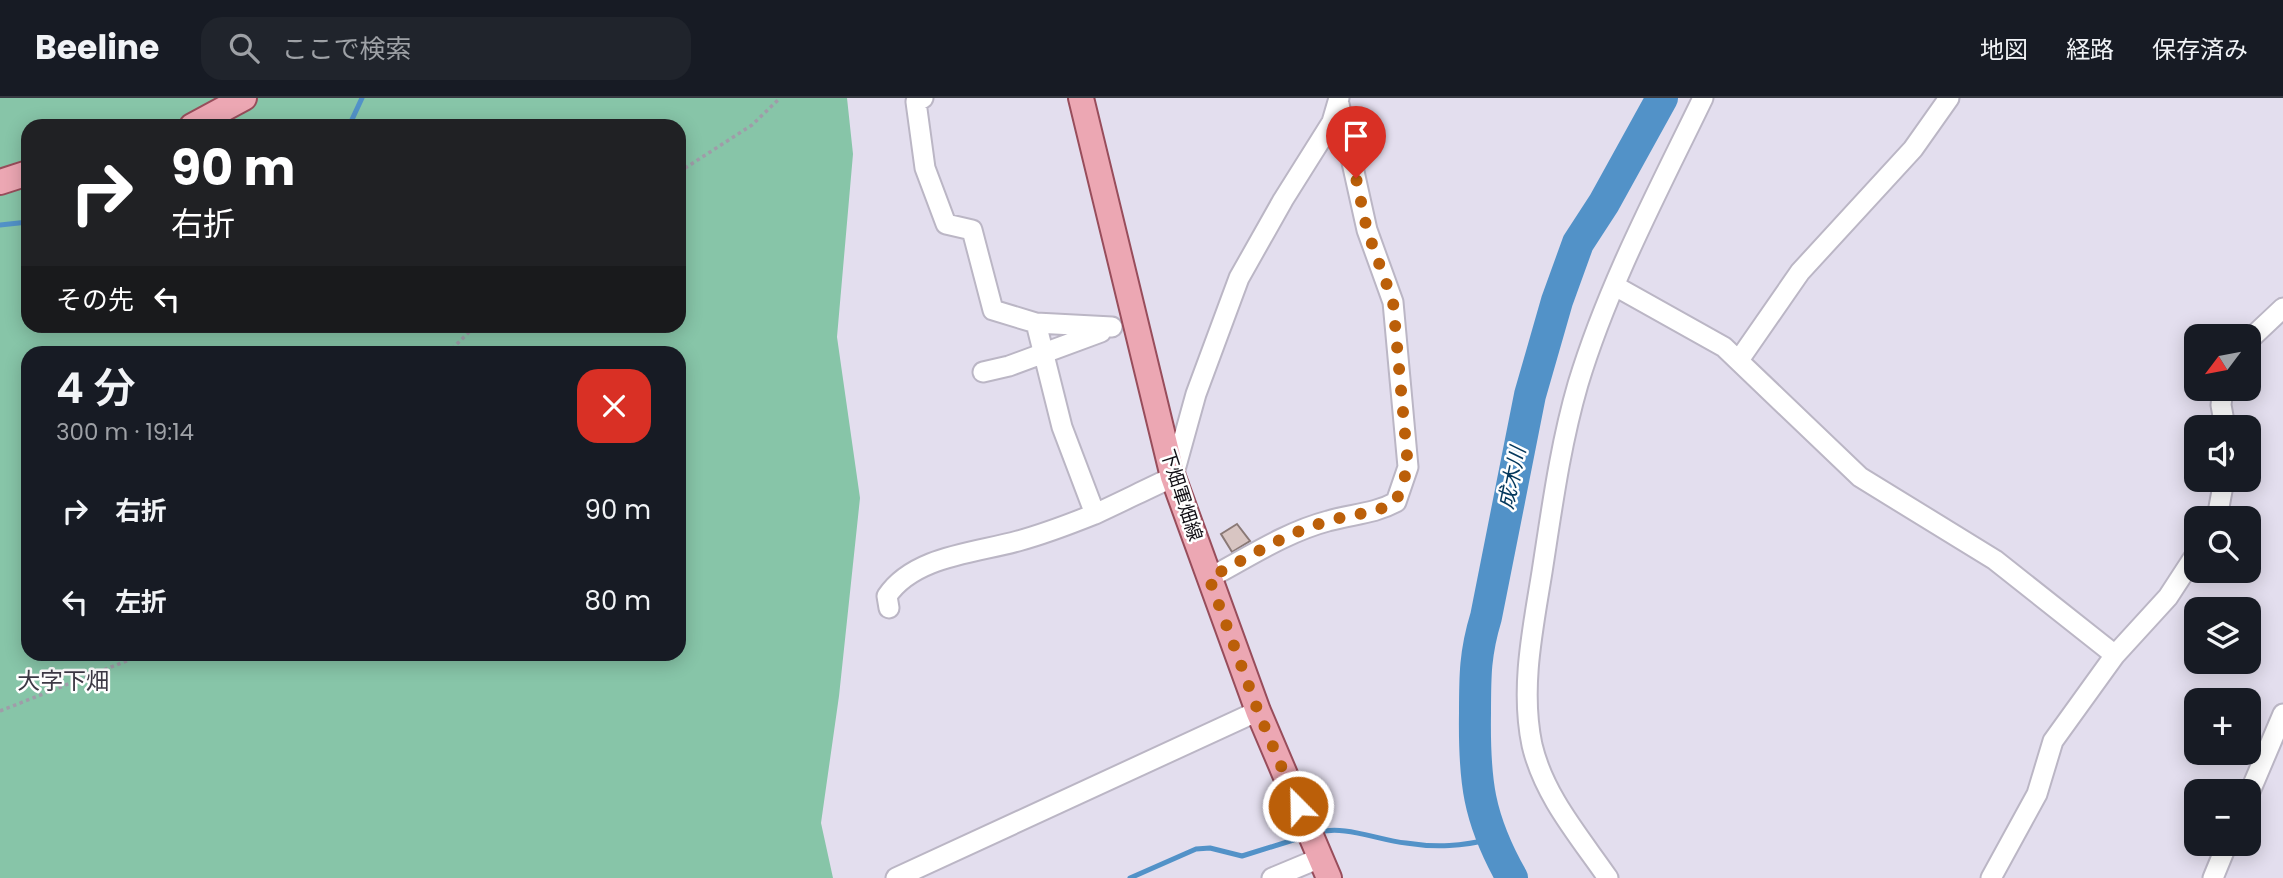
<!DOCTYPE html>
<html lang="ja">
<meta charset="utf-8">
<style>
:root{--surface:#171b24;--page:#20242c;--text:#f1f3f6;--muted:#9ea1a6;--line:#363941}
body{margin:0;font-family:Poppins,"Noto Sans JP",sans-serif;background:var(--page);color:var(--text);height:100vh;display:flex;flex-direction:column;font-size:26px;white-space:nowrap}
*{box-sizing:border-box;margin:0}
p{font-size:23px;color:var(--muted)}
.icon{flex:none;width:38px;height:38px;fill:none;stroke:currentColor;stroke-width:2;stroke-linecap:round;stroke-linejoin:round}
.map{position:relative;flex:1;overflow:hidden}
.side{position:absolute;left:21px;top:248px;width:665px;height:315px;display:flex;flex-direction:column;background:var(--surface);border-radius:21px;box-shadow:0 4px 18px #0003}
.side>*{flex:none}
.hud{position:absolute;left:21px;top:21px;width:665px;height:214px;border-radius:21px;box-shadow:0 4px 18px #0003;background:#202124;color:#fff;overflow:hidden}
.needle{width:46px;rotate:238deg}
.buttons{position:absolute;left:2184px;top:226px;display:grid;gap:14px}
.buttons a{display:grid;place-items:center;width:77px;height:77px;border-radius:14px;background:var(--surface);box-shadow:0 4px 18px #0003;font-size:35px}
.pin{position:absolute;display:grid;place-items:center;width:60px;height:60px;color:#fff;margin:-72px -30px;border-radius:50% 50% 50% 0;rotate:-45deg;box-shadow:0 0 7px #0007}
.pin .icon{rotate:45deg}
.me{position:absolute;width:77px;margin:-38px;rotate:337deg;stroke-linejoin:round;filter:drop-shadow(0 0 5px #0008)}
.turn{display:flex;align-items:center;gap:24px;height:147px;padding:0 35px;font-size:32px}
.turn .icon{width:91px;height:91px;stroke-width:2.5}
.turn b{display:block;font-size:49px;line-height:60px}
.then{display:flex;align-items:center;height:66px;padding:0 35px;background:#0003;gap:14px;font-size:26px}
.round{display:grid;place-items:center;flex:none;width:74px;height:74px;border-radius:21px;background:var(--page)}
.head{display:flex;align-items:center;justify-content:space-between;height:119px;padding:0 35px}
h1{font-size:42px;font-weight:600;line-height:52px}
ul{padding:0;list-style:none}
li{display:flex;align-items:center;gap:21px;height:91px;padding:0 35px}
li div{flex:1}
li b{display:block;font-size:26px}
li em{font-style:normal}
header{display:flex;align-items:center;gap:42px;box-sizing:border-box;height:98px;padding:0 35px;background:var(--surface);border-bottom:2px solid var(--line)}
header strong{font-size:33px}
nav{display:flex;gap:38px;margin-inline-start:auto;font-size:24px}
.search{width:490px;height:63px;background:var(--page);display:flex;align-items:center;gap:18px;box-sizing:border-box;padding:0 24px;border-radius:21px;color:var(--muted);font-size:26px}
.map>svg:first-child{display:block}
.green{fill:#87c5a8;fill-rule:evenodd}
.lines{fill:none;stroke-linecap:round;stroke-linejoin:round}
.stream{stroke:#5292c8;stroke-width:5}
.river{stroke:#5292c8;stroke-width:32}
.building{fill:#d8c5c2;stroke:#8a7976;stroke-width:2}
.minor-casing{stroke:#bbb6c5;stroke-width:23}
.major-casing{stroke:#984d5b;stroke-width:28}
.path{stroke:#a09ca9;stroke-width:3.5;stroke-dasharray:3.5 3.5;stroke-linecap:butt}
.minor{stroke:#fff;stroke-width:19}
.major{stroke:#eca7b3;stroke-width:24}
.route{stroke:#bb5f09;stroke-width:12;stroke-dasharray:0 21.6}
.labels{text-anchor:middle;stroke-width:5;stroke-linejoin:round;paint-order:stroke}
.street-label{font-size:19px;fill:#131117;stroke:#fff}
.water-label{font-size:21px;font-style:italic;fill:#04385c;stroke:#fff}
.quarter-label{font-size:23px;fill:#3d3945;stroke:#fff}
</style>
<header>
<strong>Beeline</strong>
<div class="search"><svg class="icon" aria-label="search" viewBox="0 0 24 24"><circle cx="10" cy="10" r="6"/><path d="M15 15l6 6"/></svg>ここで検索</div>
<nav><a>地図</a><a>経路</a><a>保存済み</a></nav>
</header>
<div class="map">
<svg width="2283" height="780" viewBox="0 0 2283 780">
<rect width="100%" height="100%" fill="#e3deee"/>
<path class="green" d="M0,0H847L853,56L837,239L860,400L839,598L821,725L833,780H0ZM28,28H679V228H28ZM28,256H679V556H28Z"/>
<g class="lines">
<path class="stream" d="M349,28L362,0
M0,127L28,124
M1315,735C1344,726 1377,742 1406,745C1437,750 1462,748 1492,741
M1130,780L1196,751L1210,750L1242,758L1303,739"/>
<path class="river" d="M1512,780C1478,720 1474,682 1475,615C1475,578 1475,555 1486,519L1530,297L1557,203L1578,145L1604,105L1662,0"/>
</g>
<path class="building" d="M1237,426L1250,443L1232,454L1221,436Z"/>
<g class="lines">
<g class="minor-casing">
<path id="minor" d="M923,0L916,4L925,70L946,126L972,132L993,212L1036,225L1112,229
M1615,188L1724,249L1860,379L1995,462L2115,557
M1036,225L1062,329L1095,416
M2249,242L2283,210
M1739,262L1800,174L1913,51L1949,0
M983,274L1009,268L1101,234
M2223,290L2221,307L2225,329
M2217,420L2224,382
M1209,480C1247,460 1286,434 1328,423C1352,416 1374,416 1396,404L1408,369L1393,204L1367,132L1339,6
M889,510L887,498C914,458 975,455 1018,443C1044,436 1070,426 1095,416C1121,404 1147,391 1173,379L1196,296L1239,180L1283,102L1332,24L1339,0
M2249,696L2283,616
M896,780L1258,613
M1272,780L1320,760
M1608,780C1579,738 1544,698 1532,647C1520,590 1533,530 1542,474C1552,410 1560,348 1578,286C1608,187 1658,93 1703,0
M1991,780L2037,696L2053,643L2115,557L2168,499L2196,456
M2213,780L2227,746"/>
</g>
<g class="major-casing">
<path id="major" d="M1081,0L1173,379L1258,613L1329,780
M192,28L244,0
M0,84L28,75"/>
</g>
<path class="path" d="M679,74L752,27L780,0
M447,256L475,228
M0,613L144,556"/>
<use href="#minor" class="minor"/>
<use href="#major" class="major"/>
</g>
<g class="lines">
<path class="route" d="M1298,708L1258,613L1209,480C1247,460 1286,435 1328,423C1352,416 1374,416 1396,404L1408,369L1393,204L1367,132L1356,80"/>
</g>
<g class="labels">
<g class="street-label">
<text transform="translate(1182 397) rotate(72)" y="7">下畑軍畑線</text>
</g>
<g class="water-label">
<text transform="translate(1512 380) rotate(-78)" y="7">成木川</text>
</g>
<g class="quarter-label">
<text x="63" y="591">大字下畑</text>
</g>
</g>
</svg>
<div class="buttons">
<a><svg class="needle" viewBox="-14 -14 28 28"><path d="M0-13l5 13h-10z" fill="#e53935"/><path d="M0 13l5-13h-10z" fill="#9ea1a6"/></svg></a>
<a><svg class="icon" aria-label="sound" viewBox="0 0 24 24"><path d="M4 9h4l5-4v14l-5-4H4zM17 9q2 3 0 6"/></svg></a>
<a><svg class="icon" aria-label="search" viewBox="0 0 24 24"><circle cx="10" cy="10" r="6"/><path d="M15 15l6 6"/></svg></a>
<a><svg class="icon" aria-label="layers" viewBox="0 0 24 24"><path d="M12 4l9 5-9 5-9-5zM3 14l9 5 9-5"/></svg></a>
<a>+</a>
<a>−</a>
</div>
<div class="pin" style="left:1356px;top:80px;background:#d93025"><svg class="icon" aria-label="arrive" viewBox="0 0 24 24"><path d="M6 21V4h12l-3 4 3 4H6"/></svg></div>
<svg class="me" style="left:1298px;top:708px" viewBox="-20 -20 40 40"><circle r="17" fill="#bb5f09" stroke="#fff" stroke-width="3"/><path d="M0-11L8 9 0 5-8 9z" fill="#fff"/></svg>
<div class="hud">
<div class="turn"><svg class="icon" aria-label="right" viewBox="0 0 24 24"><path d="M7 20v-9h11M14 6l5 5-5 5"/></svg><div><b>90 m</b>右折</div></div>
<div class="then">その先<svg class="icon" aria-label="left" viewBox="0 0 24 24"><path d="M17 20v-9H6M10 6l-5 5 5 5"/></svg></div>
</div>
<section class="side">
<div class="head"><div><h1>4 分</h1><p>300 m · 19:14</p></div><a class="round" style="background:#d93025;color:#fff"><svg class="icon" aria-label="close" viewBox="0 0 24 24"><path d="M6 6l12 12M18 6L6 18"/></svg></a></div>
<ul>
<li><svg class="icon" aria-label="right" viewBox="0 0 24 24"><path d="M7 20v-9h11M14 6l5 5-5 5"/></svg><div><b>右折</b></div><em>90 m</em></li>
<li><svg class="icon" aria-label="left" viewBox="0 0 24 24"><path d="M17 20v-9H6M10 6l-5 5 5 5"/></svg><div><b>左折</b></div><em>80 m</em></li>
</ul>
</section>
</div>
